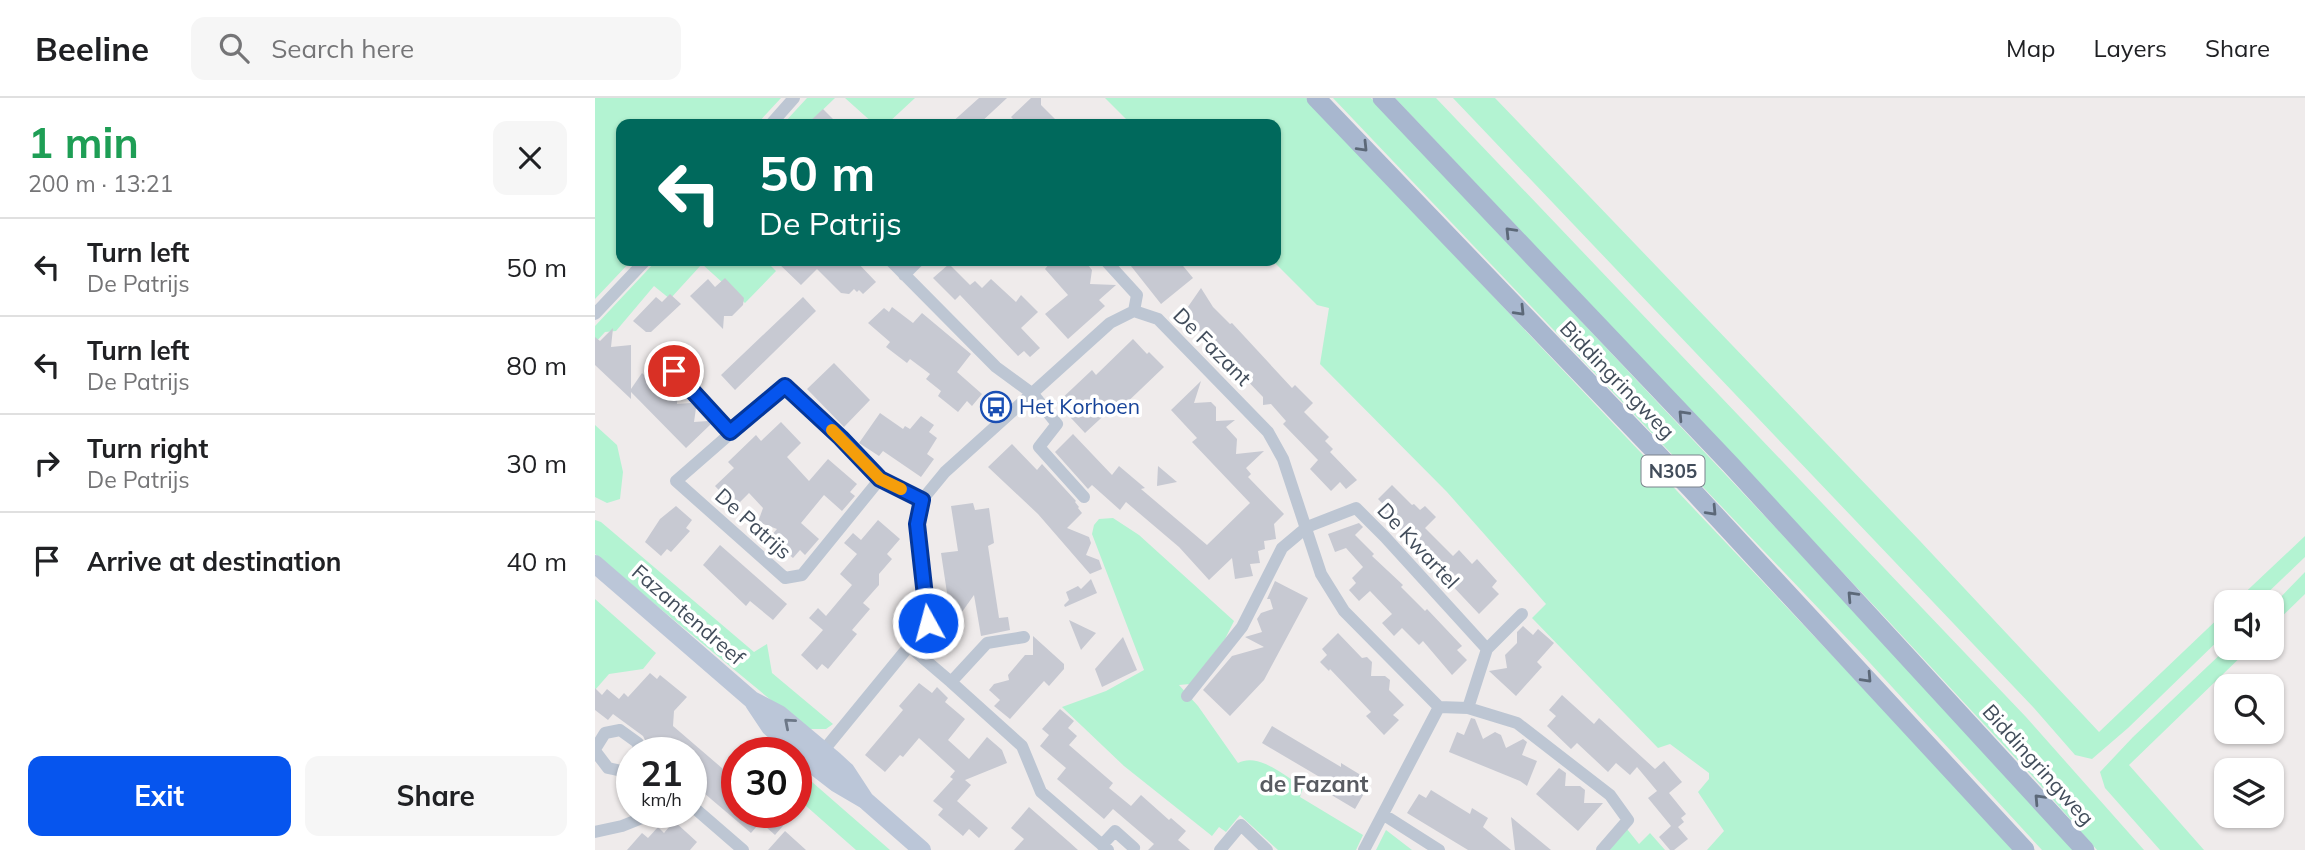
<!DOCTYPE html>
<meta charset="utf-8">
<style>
:root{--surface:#fff;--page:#f6f6f6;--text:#202124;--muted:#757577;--line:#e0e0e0;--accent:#0655ee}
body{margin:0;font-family:Mulish,sans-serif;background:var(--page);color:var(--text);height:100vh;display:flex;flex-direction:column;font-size:26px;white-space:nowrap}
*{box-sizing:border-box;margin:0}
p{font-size:23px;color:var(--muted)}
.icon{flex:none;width:38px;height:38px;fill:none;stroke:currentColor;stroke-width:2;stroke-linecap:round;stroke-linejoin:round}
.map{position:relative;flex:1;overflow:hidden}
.side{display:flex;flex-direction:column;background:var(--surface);width:595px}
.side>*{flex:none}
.hud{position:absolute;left:21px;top:21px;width:665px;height:147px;border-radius:14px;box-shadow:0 2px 5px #0004;background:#00695c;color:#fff;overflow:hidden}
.buttons{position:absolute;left:1619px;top:492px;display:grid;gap:14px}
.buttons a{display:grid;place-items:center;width:70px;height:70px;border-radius:14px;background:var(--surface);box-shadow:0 2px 5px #0004;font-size:35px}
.speed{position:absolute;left:21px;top:639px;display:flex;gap:14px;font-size:35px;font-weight:700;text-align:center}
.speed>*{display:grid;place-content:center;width:91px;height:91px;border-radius:50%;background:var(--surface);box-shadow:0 2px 5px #0004;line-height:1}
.speed small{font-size:18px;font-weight:400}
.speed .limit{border:10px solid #d22;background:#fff;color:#111}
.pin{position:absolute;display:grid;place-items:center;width:60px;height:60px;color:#fff;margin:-30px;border:4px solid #fff;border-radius:50%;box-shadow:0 2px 7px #0007}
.me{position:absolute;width:77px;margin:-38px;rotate:353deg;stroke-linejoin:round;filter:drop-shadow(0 0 5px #0008)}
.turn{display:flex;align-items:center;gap:24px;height:147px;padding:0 28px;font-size:32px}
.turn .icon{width:91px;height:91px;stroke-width:2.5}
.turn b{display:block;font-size:49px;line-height:60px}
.round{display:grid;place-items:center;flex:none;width:74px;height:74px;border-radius:14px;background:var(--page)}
.headline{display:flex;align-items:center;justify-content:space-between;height:119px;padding:0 28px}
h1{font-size:42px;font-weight:700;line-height:52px;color:#1e9e55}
.button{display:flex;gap:14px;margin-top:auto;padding:14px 28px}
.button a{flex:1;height:80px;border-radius:14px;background:var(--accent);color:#fff;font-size:28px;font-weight:700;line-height:80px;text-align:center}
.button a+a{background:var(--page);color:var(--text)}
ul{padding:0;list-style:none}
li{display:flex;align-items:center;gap:21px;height:98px;padding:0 28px;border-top:2px solid var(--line)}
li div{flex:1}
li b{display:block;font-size:26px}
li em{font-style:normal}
header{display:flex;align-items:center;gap:42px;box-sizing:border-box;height:98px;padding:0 35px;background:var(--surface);border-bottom:2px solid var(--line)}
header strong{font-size:33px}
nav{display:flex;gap:38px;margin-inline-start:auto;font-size:24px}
.search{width:490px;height:63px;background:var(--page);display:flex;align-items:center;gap:18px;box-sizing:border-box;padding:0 24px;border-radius:14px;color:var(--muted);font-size:26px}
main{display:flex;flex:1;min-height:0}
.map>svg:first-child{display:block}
.green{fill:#b3f3d2}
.building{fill:#c7c9d2}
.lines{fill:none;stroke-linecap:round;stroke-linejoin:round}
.street{stroke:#bdc6d3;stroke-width:12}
.secondary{stroke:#bbc6d8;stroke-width:18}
.primary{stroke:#a8b7cf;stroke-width:19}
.oneway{stroke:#5c6878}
.oneway2{stroke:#6c7787}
.route-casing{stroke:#04379b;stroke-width:18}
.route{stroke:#0655ee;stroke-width:12}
.slow{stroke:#f59e0b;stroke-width:12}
.labels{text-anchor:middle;stroke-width:7;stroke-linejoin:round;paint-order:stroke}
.shield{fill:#fff;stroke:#7b828c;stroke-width:2}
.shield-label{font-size:19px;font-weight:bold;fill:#424d5b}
.street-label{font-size:21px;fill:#424d5b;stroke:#fff}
.transit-label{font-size:21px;fill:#164399;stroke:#fff;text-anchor:start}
.neighbourhood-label{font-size:23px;font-weight:bold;fill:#585b61;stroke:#fff}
</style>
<header>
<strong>Beeline</strong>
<div class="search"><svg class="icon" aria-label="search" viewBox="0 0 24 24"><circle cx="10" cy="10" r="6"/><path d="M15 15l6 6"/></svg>Search here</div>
<nav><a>Map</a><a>Layers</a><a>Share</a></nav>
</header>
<main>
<section class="side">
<div class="headline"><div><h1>1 min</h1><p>200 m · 13:21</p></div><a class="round"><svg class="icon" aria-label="close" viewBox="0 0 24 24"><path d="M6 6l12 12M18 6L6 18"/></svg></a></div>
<ul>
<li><svg class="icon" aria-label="left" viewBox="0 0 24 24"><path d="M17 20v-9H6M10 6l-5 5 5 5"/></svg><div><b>Turn left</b><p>De Patrijs</p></div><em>50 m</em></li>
<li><svg class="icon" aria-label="left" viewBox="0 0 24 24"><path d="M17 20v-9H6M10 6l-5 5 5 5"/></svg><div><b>Turn left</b><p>De Patrijs</p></div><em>80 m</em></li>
<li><svg class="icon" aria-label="right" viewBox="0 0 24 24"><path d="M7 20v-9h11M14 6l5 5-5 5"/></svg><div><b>Turn right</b><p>De Patrijs</p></div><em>30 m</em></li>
<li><svg class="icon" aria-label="arrive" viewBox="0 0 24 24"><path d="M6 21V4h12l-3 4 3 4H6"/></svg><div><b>Arrive at destination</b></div><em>40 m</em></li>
</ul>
<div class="button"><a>Exit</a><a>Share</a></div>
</section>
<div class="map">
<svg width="1710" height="752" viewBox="0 0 1710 752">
<rect width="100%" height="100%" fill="#efebeb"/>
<path class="green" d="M0,0H186L162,26H26V163H36L0,201Z
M212,0H240L213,26H188Z
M250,0H320L292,26H279Z
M510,0H711L1421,752H1112L1129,733L1103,694L1114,681V675L1075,646L1063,650L937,520L951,506L852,394L725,266L734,210L722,207L678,163H681V26H536Z
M738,0H776L1276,531L1479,752H1447L1264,553Z
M800,0H841L1431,619L1549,752H1502L1439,680L1285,514Z
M858,0H900L1325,443L1504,634L1631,513V535L1533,630L1497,661L1480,657L1439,610Z
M61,163H171L181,173L150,205L107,166L75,201L59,188L21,233L10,234L0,245V228Z
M0,327L22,347L28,374L25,401L12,405L0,399Z
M518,420L544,437L639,523L630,541L595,586L584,587L603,608L643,665C664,654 689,678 708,689L705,699L768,737L761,752H683L645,717L631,734L624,729L617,738L529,668L467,609L511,593L549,572L497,436L499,427L504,421Z
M0,422L6,424L159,554L172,546L177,575L238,626L231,631H211L11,466L0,456Z
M1710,438V459L1663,504H1640Z
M1710,474V496L1677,528V508Z
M0,501L61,555L48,571L14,576L0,592Z
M1632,550H1655L1534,667L1609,752H1565L1510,690L1505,674L1538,639Z
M217,684L295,752H261L202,700Z
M1032,731L1044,746L1055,735L1070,752H1012Z
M791,732L817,752H781Z"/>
<path class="building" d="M384,0H412L384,26H355Z
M436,0H446V7L465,26H423L416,19Z
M228,11L243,26H212Z
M181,163H261L281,184L268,196L264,192L262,194L259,191L254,196L246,195L222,171L206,187Z
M532,163H584L598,180L566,206Z
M455,165L493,167L497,172L495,186L521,187L504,202L510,208L473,241L450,216L473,197L450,171Z
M354,166L375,187L380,183L387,190L396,181L421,204L426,197L443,214L426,230L445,250L435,259L429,253L423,258L365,197L360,202L338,180Z
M130,180L149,200L148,207L137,218H129L128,231L95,198L113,181L120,189Z
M606,190L618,209L635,226L637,225L697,290L700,287L718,305L709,314L734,339L730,343L738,351L735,354L762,382L751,391L745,384L736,393L715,371L723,362L688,326L691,323L676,306L668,307V299L588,216Z
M75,196L86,206L56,234H51L38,223L61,199L67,204Z
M208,199L221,213L140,292L126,277Z
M297,209L318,225L327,215L376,256L362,274L387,296L377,308L372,303L363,314L343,298L346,293L331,281L335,276L315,261L312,265L291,249L295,244L273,225L289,210L294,214Z
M18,230L16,249L36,247V291L47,275L67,295L77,285L83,291L82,306L96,305L101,310L99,324L113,323L116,326L91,350L36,294V301L0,267V239L5,243Z
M538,241L552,256L554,254L569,269L523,313L518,309L490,335L462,305L497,272L501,277Z
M239,265L275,302L249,329L212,291Z
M606,283L599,305L616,304L621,309V323L640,322L631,329L642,341L641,356L669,353L651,370L656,376L653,379L689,416L679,426L681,441L669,443L670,451L663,453L665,465L655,466L658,478L640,481L637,460L614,482L584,449L531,404L525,412L497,387L493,391L460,354L478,336L517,377L524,368L550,390L546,391L612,447L655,405L597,344L602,340L576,312Z
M285,315L308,331L310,328L315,331L326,318L339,327L334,334L342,340L332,356L339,361L326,379L288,353L284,358L264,345Z
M186,324L206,345L192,359L214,383L233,361L262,386L255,394L260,398L247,413L229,397L206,425L224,441L210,457L205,452L198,460L174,440L182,431L163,424L168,410L154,395L140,409L120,388L139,370L133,364L161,337L166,343Z
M417,346L442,372L447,366L481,403L480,404L484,409L483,410L487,415L472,430L494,439L496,445L491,457L504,462L507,471L495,476L443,416L393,369Z
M563,368L582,384L562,388Z
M797,387L817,407L819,406L825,412L830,408L841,419L830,430L858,458L864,452L877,466L882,461L902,483L897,489L904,496L884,516L784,410L788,406L783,401Z
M378,405L380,412L394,410L399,445L393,448L404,520L413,519L415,532L386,538L379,497L357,528L346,455L363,453L356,408Z
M81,408L97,422L91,430L95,433L76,454L72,451L66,458L50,444L65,421Z
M283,422L305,441L292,456L297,461L284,476V487L268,505L275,511L257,532L262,536L233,571L227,566L222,572L206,557L228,532L214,520L223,510L231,518L257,487L245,476L262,456L249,445L258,435L266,442Z
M764,425L768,429L760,437L779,456L777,458L808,487L806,489L830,513L832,511L867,548L862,552L872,562L857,577L828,543L824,547L807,530L799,538L787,525L797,516L775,493L764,503L754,492L761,485L757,480L768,469L751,450L740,454L733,436Z
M125,447L192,506L178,522L155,503L151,508L108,467Z
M496,481L502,495L470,509L469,507L474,502L471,494L483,488L486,491Z
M680,483L713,500L669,582L635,618L608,592L637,558L669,549L650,539L667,534L662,521L666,515L678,511L675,501H672Z
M474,522L501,535L486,552Z
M928,528L938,537L943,531L959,545L942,564L947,569L921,598L894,573L912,570L910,557L922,545V534Z
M743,535L767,560L772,559L777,564L776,578H790L795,582L794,592L809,607L798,617L804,622L789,637L771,618L776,614L735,571L734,573L725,564L732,557L727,551Z
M438,538L469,566V571L454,588L449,583L415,621L399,608L405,602L394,592L399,586L414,582L413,577L430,557H438Z
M528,539L542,572L507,589L500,571Z
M55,575L62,581L65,577L92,599L79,613L78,628L142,683V714H162L169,720L156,735L96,684V654H61L52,646L48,638L18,616L13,622L0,612V590L7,597L12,591L24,601L29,595L33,599Z
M324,585L337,595L342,589L353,600L350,604L370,621L353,642L374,661L392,639L407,652L412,665L370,682L376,687L362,703L393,730L384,740L374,731L368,738L343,717L348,711L338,703L358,681L355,679L360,673L324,640L308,659L305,657L290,674L270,657L308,612L304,608Z
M967,597L999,626L1004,620L1060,671L1069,663L1087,684L1074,695L1091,716L1086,720L1089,724L1083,729L1093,741L1079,752H1075L1064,739L1076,728L1053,700L1062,693L1042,669L1035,677L1021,665L1013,674L982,645L976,651L952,628L961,618L954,612Z
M465,611L479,623L473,630L482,638L474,647L518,685L514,690L536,708L546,697L574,722L576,720L591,733L583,742L595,752H553L559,746L518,711L509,721L462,681L471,670L445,648L454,637L447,631Z
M876,620L880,621L888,641L900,634L906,637L911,650L928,641L932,644L927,657L942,663L932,688L925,683L854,654L862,634L869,637Z
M677,628L746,669V665L769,679L764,688L771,692L760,711L723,689L728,681L667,645Z
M964,670L971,675L970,688H985L990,692L989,705H1008L983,733L941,696Z
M836,692L875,716L877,710L893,720L888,729L916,752H873L812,715L824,696L831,700Z
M434,709L473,743L483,752H419L429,741L416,730Z
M184,714H200L180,737L171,729Z
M916,719L956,752H920Z
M79,723L102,744L95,752H32L47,735L53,740L63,729L69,735Z
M190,733L211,752H173Z"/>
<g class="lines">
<path class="street" d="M176,26L199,0
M296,163L401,269L438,296L462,326L444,349L489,399
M511,163L542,197L539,213
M309,177L323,163
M0,216L50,163
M79,273L135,334
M285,381L207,477L190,480L81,383L190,288L246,340L285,381L327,402
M315,549L356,584L392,545L429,539
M892,551L927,516
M356,584L427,648L446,694L513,752
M592,598L647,529L687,450L712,429L761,410L790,439L892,551L873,610
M844,609L873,610L922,625L1015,697L1033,722L1007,752
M0,651L10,635L25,632L43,645L44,654
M0,653L13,670L27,673L37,668
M224,658L333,525L322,426L327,402L350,374L515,225L539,213L563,221L673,334L688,361L726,476L749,513L844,609L769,752
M96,707L148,752
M789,717L844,752
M0,734L27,728L62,714
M507,747L520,733L539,750L538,752
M625,752L646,727L672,752"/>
<path class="secondary" d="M0,466L157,602L184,616L239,662L251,673L270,702
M159,605L175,629L219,668L241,685L270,702L327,752"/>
<path class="primary" d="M721,0L1096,391L1430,752
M787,0L1135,366L1490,752"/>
</g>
<defs><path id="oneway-chevron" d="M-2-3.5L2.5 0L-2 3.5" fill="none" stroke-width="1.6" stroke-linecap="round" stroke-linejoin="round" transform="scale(1.75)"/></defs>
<g class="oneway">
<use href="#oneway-chevron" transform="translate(768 49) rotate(46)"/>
<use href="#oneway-chevron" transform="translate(915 134) rotate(-134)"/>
<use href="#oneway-chevron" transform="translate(925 213) rotate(46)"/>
<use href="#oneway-chevron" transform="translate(1088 317) rotate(-133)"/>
<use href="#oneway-chevron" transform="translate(1117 413) rotate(47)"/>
<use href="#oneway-chevron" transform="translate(1257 498) rotate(-133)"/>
<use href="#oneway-chevron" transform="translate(1272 580) rotate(47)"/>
<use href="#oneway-chevron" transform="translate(1444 701) rotate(-133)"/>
</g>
<use class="oneway2" href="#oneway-chevron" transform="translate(194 625) rotate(-139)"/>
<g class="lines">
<g class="route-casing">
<path id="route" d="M79,273L135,334L190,288L246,340L285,381L327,402L322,426L333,525"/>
</g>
<use href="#route" class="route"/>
<path class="slow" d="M237,332L285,381L306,391"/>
</g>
<defs>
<g id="bus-ring" transform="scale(1.575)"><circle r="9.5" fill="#fff" stroke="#1a4fb4" stroke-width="1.5"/><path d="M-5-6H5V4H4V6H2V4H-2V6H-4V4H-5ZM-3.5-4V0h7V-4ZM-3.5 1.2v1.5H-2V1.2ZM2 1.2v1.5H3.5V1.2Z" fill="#1a4fb4"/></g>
</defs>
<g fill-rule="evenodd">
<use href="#bus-ring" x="401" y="309"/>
</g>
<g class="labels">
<rect class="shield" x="1046.5" y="357.5" width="63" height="31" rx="5"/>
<g class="shield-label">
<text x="1078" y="380">N305</text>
</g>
<g class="street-label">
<text transform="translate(617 249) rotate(45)" y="7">De Fazant</text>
<text transform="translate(1022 282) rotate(46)" y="7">Biddingringweg</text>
<text transform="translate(158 426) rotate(42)" y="7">De Patrijs</text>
<text transform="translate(823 448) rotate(47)" y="7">De Kwartel</text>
<text transform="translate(93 517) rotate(41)" y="7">Fazantendreef</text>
<text transform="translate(1443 667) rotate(48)" y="7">Biddingringweg</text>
</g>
<g class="transit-label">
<text x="424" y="316">Het Korhoen</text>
</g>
<g class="neighbourhood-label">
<text x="719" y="694">de Fazant</text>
</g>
</g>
</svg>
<div class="buttons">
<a><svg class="icon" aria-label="sound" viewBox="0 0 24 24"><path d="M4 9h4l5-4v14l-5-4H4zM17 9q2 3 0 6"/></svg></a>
<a><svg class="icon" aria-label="search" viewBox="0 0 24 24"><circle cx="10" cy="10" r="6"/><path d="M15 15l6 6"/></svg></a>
<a><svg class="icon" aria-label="layers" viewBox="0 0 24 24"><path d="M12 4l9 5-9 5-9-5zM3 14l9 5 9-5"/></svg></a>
</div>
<div class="speed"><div>21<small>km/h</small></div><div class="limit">30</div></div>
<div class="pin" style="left:79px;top:273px;background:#d93025"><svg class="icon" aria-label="arrive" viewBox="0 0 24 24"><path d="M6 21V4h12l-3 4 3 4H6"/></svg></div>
<svg class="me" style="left:333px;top:525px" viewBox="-20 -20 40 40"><circle r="17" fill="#0655ee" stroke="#fff" stroke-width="3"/><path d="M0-11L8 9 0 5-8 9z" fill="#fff"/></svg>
<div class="hud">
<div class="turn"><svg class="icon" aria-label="left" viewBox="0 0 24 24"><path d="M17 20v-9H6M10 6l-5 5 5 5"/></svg><div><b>50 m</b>De Patrijs</div></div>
</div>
</div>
</main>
